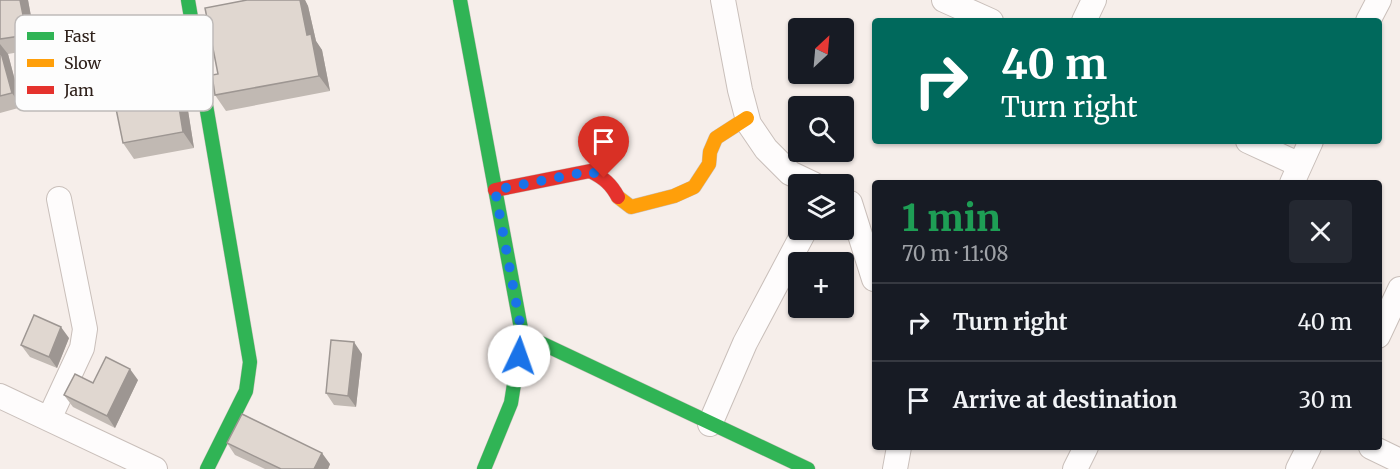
<!DOCTYPE html>
<meta charset="utf-8">
<style>
:root{--surface:#171b24;--page:#242831;--text:#f1f3f6;--muted:#9ea1a6;--line:#363941}
body{margin:0;font-family:Merriweather,serif;background:var(--page);color:var(--text);height:100vh;display:flex;flex-direction:column;font-size:22px;white-space:nowrap}
*{box-sizing:border-box;margin:0}
p{font-size:20px;color:var(--muted)}
.icon{flex:none;width:33px;height:33px;fill:none;stroke:currentColor;stroke-width:2;stroke-linecap:round;stroke-linejoin:round}
.map{position:relative;flex:1;overflow:hidden}
.sheet{position:absolute;left:872px;top:180px;width:510px;height:270px;display:flex;flex-direction:column;background:var(--surface);border-radius:6px;box-shadow:0 2px 4px #0004}
.sheet>*{flex:none}
.banner{position:absolute;left:872px;top:18px;width:510px;height:126px;border-radius:6px;box-shadow:0 2px 4px #0004;background:#00695c;color:#fff;overflow:hidden}
.needle{width:39px;rotate:26deg}
.tools{position:absolute;left:788px;top:18px;display:grid;gap:12px}
.tools a{display:grid;place-items:center;width:66px;height:66px;border-radius:6px;background:var(--surface);box-shadow:0 2px 4px #0004;font-size:30px}
.pin{position:absolute;display:grid;place-items:center;width:51px;height:51px;color:#fff;margin:-62px -26px;border-radius:50% 50% 50% 0;rotate:-45deg;box-shadow:0 0 6px #0007}
.pin .icon{rotate:45deg}
.me{position:absolute;width:66px;margin:-33px;rotate:3deg;stroke-linejoin:round;filter:drop-shadow(0 0 4px #0008)}
.turn{display:flex;align-items:center;gap:21px;height:126px;padding:0 30px;font-size:27px}
.turn .icon{width:78px;height:78px;stroke-width:2.5}
.turn b{display:block;font-size:42px;line-height:51px}
.round{display:grid;place-items:center;flex:none;width:63px;height:63px;border-radius:6px;background:var(--page)}
.headline{display:flex;align-items:center;justify-content:space-between;height:102px;padding:0 30px}
h1{font-size:36px;font-weight:800;line-height:45px;color:#1e9e55}
ul{padding:0;list-style:none}
li{display:flex;align-items:center;gap:18px;height:78px;padding:0 30px;border-top:2px solid var(--line)}
li div{flex:1}
li b{display:block;font-size:22px}
li em{font-style:normal}
.map>svg:first-child{display:block}
.lines{fill:none;stroke-linecap:round;stroke-linejoin:round}
.street-casing{stroke:#c9bfba;stroke-width:26}
.fast-casing{stroke:#c9bfba;stroke-width:15}
.slow-casing{stroke:#c9bfba;stroke-width:15}
.jam-casing{stroke:#c9bfba;stroke-width:15}
.street{stroke:#fefcfc;stroke-width:24}
.fast{stroke:#30b455;stroke-width:14}
.slow{stroke:#ff9f0a;stroke-width:14}
.jam{stroke:#e5322d;stroke-width:14}
.wall{fill:#c1b9b3}
.shaded-wall{fill:#9d9692}
.building{fill:#e0d7d0;stroke:#9d9692;stroke-width:1.5}
.route{stroke:#1a73e8;stroke-width:10;stroke-dasharray:0 18}
.key{fill:#fdfdfd;stroke:#bfbbb9;stroke-width:1.5}
.key-label{font-size:16px;fill:#2f211b}
</style>
<div class="map">
<svg width="1400" height="469" viewBox="0 0 1400 469">
<rect width="100%" height="100%" fill="#f6eeea"/>
<g class="lines">
<g class="street-casing">
<path id="street" d="M723,0L740,90L749,124L766,149L790,173L813,184
M944,0L991,21
M1084,21L1094,0
M1368,21L1379,0
M1248,141L1300,165
M1292,183L1311,141
M850,203L874,279
M1378,336L1400,289
M0,396L155,469
M49,419L82,348L85,329L59,199
M710,424L745,343L805,230
M1371,447L1400,461
M895,469L899,447
M1075,469L1086,447
M1298,469L1309,447"/>
</g>
<g class="fast-casing">
<path id="fast" d="M188,0L250,362L246,391L207,469
M460,0L522,334L511,403L484,469
M522,334L808,469"/>
</g>
<g class="slow-casing">
<path id="slow" d="M618,197L631,207L674,196L694,187L709,164L710,152L716,138L747,118"/>
</g>
<g class="jam-casing">
<path id="jam" d="M495,190L590,171C604,178 611,184 618,197"/>
</g>
<use href="#street" class="street"/>
<use href="#fast" class="fast"/>
<use href="#slow" class="slow"/>
<use href="#jam" class="jam"/>
</g>
<path class="wall" d="M0,0H28L37,49L8,54L22,107L0,113Z
M247,0H305L308,6L316,41L322,50L330,91L226,111L215,95L218,74Z
M186,98L194,148L134,159L123,143Z
M69,338L57,368L30,357L21,345Z
M362,354L356,407L334,405L326,393Z
M138,380L115,428L73,407L64,395L93,383Z
M227,443L330,464L328,469H265L235,455Z"/>
<path class="shaded-wall" d="M20,0H28L37,49L27,35Z
M300,0H305L308,6L316,41L322,50L330,91L319,76L307,35Z
M0,44L8,54L22,107L12,93L0,49Z
M175,82L186,98L194,148L183,132Z
M61,327L69,338L57,368L49,357Z
M354,342L362,354L356,407L348,396Z
M130,369L138,380L115,428L107,416Z
M322,453L330,464L328,469H314Z"/>
<path class="building" d="M0,0H20L27,35L0,39Z
M247,0H300L307,35L311,34L319,76L215,95L212,75L218,74L205,8Z
M0,49L12,93L0,96Z
M175,82L183,132L123,143L113,94Z
M34,315L61,327L49,357L21,345Z
M331,340L354,342L348,396L326,393Z
M106,357L130,369L107,416L64,395L75,374L93,383Z
M242,414L322,453L314,469H281L227,443Z"/>
<g class="lines">
<path class="route" d="M519,356L522,334L495,190L590,171L604,178"/>
</g>
<rect x="15" y="15" width="198" height="96" rx="9" class="key"/>
<rect x="27" y="32" width="27" height="8" fill="#30b455"/>
<rect x="27" y="59" width="27" height="8" fill="#ff9f0a"/>
<rect x="27" y="86" width="27" height="8" fill="#e5322d"/>
<g class="key-label">
<text x="64" y="42">Fast</text>
<text x="64" y="69">Slow</text>
<text x="64" y="96">Jam</text>
</g>
</svg>
<div class="tools">
<a><svg class="needle" viewBox="-14 -14 28 28"><path d="M0-13l5 13h-10z" fill="#e53935"/><path d="M0 13l5-13h-10z" fill="#9ea1a6"/></svg></a>
<a><svg class="icon" aria-label="search" viewBox="0 0 24 24"><circle cx="10" cy="10" r="6"/><path d="M15 15l6 6"/></svg></a>
<a><svg class="icon" aria-label="layers" viewBox="0 0 24 24"><path d="M12 4l9 5-9 5-9-5zM3 14l9 5 9-5"/></svg></a>
<a>+</a>
</div>
<div class="pin" style="left:604px;top:178px;background:#d93025"><svg class="icon" aria-label="arrive" viewBox="0 0 24 24"><path d="M6 21V4h12l-3 4 3 4H6"/></svg></div>
<svg class="me" style="left:519px;top:356px" viewBox="-20 -20 40 40"><circle r="19" fill="#fff"/><path d="M0-13L10 11 0 6-10 11z" fill="#1a73e8"/></svg>
<div class="banner">
<div class="turn"><svg class="icon" aria-label="right" viewBox="0 0 24 24"><path d="M7 20v-9h11M14 6l5 5-5 5"/></svg><div><b>40 m</b>Turn right</div></div>
</div>
<section class="sheet">
<div class="headline"><div><h1>1 min</h1><p>70 m · 11:08</p></div><a class="round"><svg class="icon" aria-label="close" viewBox="0 0 24 24"><path d="M6 6l12 12M18 6L6 18"/></svg></a></div>
<ul>
<li><svg class="icon" aria-label="right" viewBox="0 0 24 24"><path d="M7 20v-9h11M14 6l5 5-5 5"/></svg><div><b>Turn right</b></div><em>40 m</em></li>
<li><svg class="icon" aria-label="arrive" viewBox="0 0 24 24"><path d="M6 21V4h12l-3 4 3 4H6"/></svg><div><b>Arrive at destination</b></div><em>30 m</em></li>
</ul>
</section>
</div>
